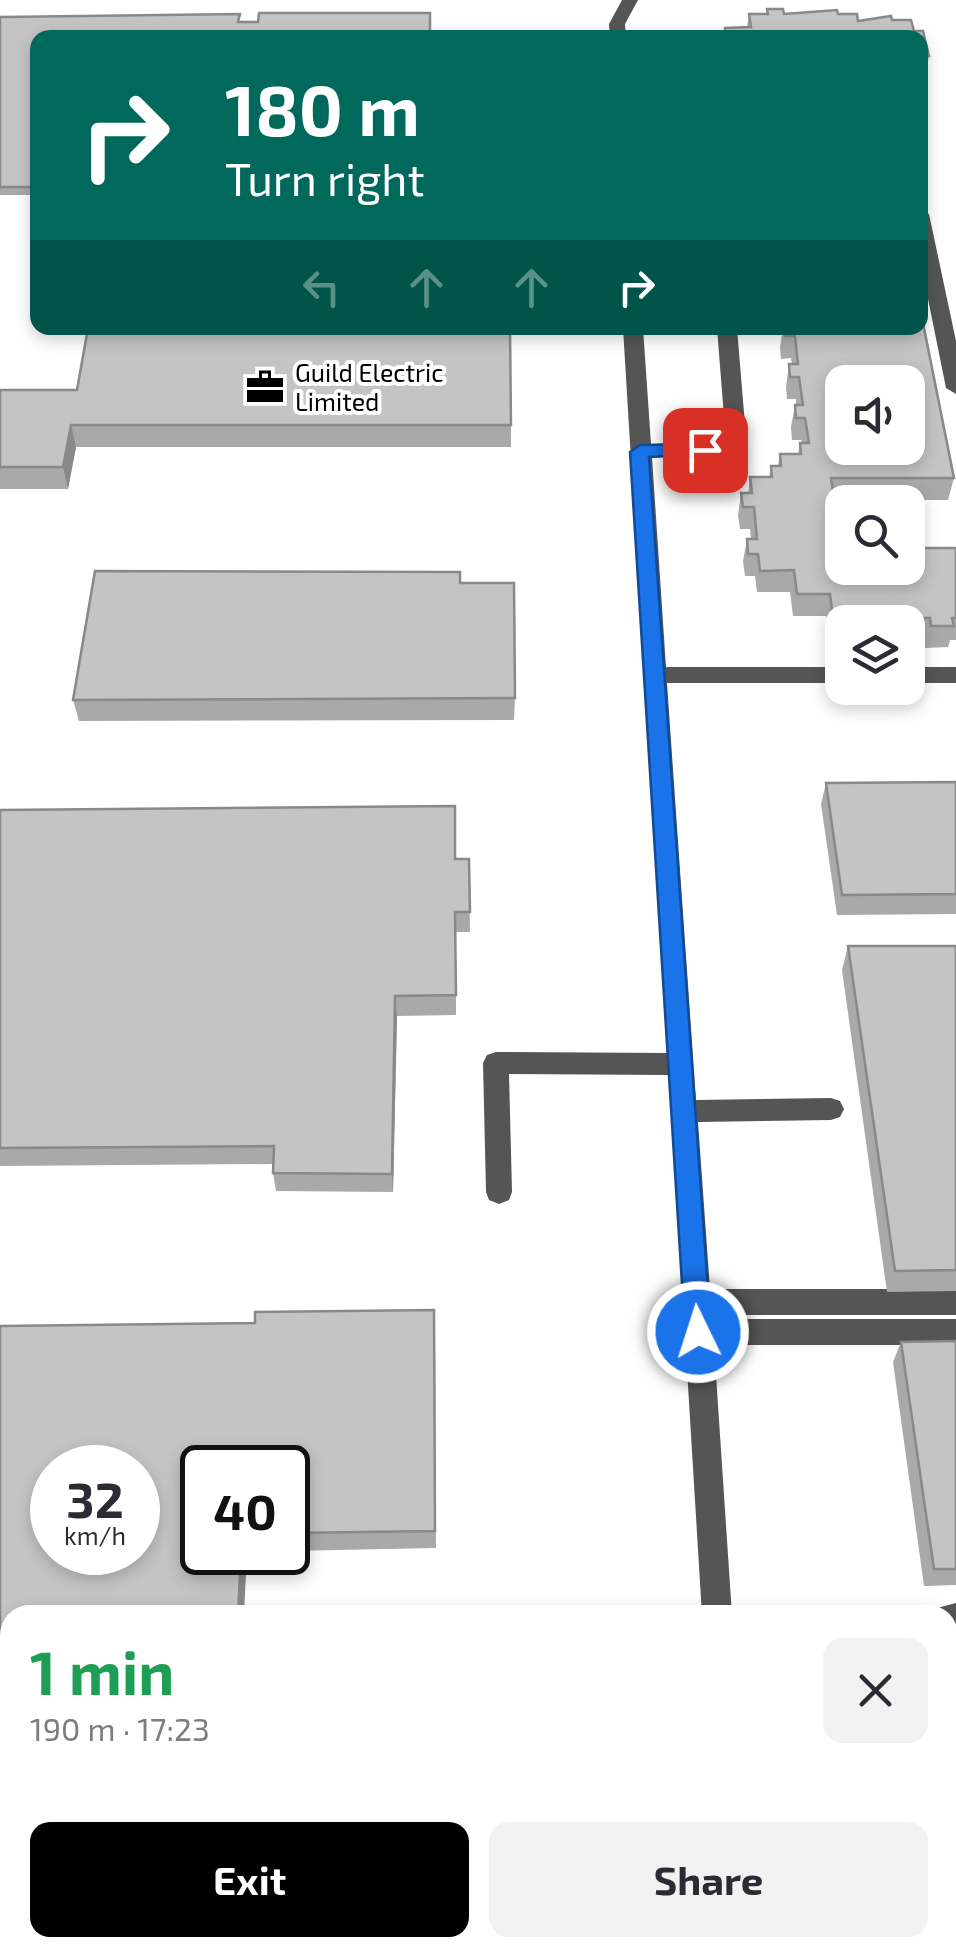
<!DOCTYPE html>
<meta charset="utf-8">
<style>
:root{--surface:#fff;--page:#f2f2f3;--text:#2b2b33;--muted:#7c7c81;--accent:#000}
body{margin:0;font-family:"Exo 2",sans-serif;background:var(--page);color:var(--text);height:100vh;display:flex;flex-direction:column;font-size:38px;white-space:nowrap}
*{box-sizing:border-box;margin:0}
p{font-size:32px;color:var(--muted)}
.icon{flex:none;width:55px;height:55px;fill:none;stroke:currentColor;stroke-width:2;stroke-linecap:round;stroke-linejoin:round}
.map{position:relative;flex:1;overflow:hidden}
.panel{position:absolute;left:0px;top:1605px;width:958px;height:352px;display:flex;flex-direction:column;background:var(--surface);border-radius:30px 30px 0 0;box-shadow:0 5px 15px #0003}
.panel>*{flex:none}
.hud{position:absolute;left:30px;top:30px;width:898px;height:305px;border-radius:20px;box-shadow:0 5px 15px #0003;background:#00695c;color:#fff;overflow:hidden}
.buttons{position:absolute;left:825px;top:365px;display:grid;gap:20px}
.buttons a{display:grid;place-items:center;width:100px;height:100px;border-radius:20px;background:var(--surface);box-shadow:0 5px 15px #0003;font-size:50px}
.speed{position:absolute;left:30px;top:1445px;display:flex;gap:20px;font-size:50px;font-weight:700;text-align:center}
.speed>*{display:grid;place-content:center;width:130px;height:130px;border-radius:50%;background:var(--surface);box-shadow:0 5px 15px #0003;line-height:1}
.speed small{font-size:25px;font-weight:400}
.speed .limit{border:5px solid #111;border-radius:15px;background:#fff;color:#111}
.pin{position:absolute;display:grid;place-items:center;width:85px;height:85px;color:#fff;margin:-42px;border-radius:20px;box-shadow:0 5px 15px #0006}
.me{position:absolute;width:110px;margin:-55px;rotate:356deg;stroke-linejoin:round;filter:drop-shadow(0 0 8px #0008)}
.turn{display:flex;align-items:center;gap:35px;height:210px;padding:0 30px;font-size:45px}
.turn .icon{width:130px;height:130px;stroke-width:2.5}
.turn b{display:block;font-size:70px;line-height:85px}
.lanes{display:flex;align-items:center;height:95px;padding:0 30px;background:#0003;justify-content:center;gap:50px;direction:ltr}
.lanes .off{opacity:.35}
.round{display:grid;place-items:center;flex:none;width:105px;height:105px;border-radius:20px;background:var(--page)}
.headline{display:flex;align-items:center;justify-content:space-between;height:170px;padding:0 30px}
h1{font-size:60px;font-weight:700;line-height:75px;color:#1e9e55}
.cta{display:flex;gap:20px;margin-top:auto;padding:20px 30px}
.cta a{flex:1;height:115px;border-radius:20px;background:var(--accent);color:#fff;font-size:40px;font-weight:700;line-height:115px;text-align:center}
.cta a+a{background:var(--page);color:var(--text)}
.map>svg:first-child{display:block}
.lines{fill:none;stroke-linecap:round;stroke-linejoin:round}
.minor{fill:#555;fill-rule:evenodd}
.wall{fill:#a9a9a9}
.shaded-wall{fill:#898989}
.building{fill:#c4c4c4;stroke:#898989;stroke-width:2.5;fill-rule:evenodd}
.route{fill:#1a73e8;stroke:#114b97;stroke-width:2.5}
.labels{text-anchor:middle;stroke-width:8;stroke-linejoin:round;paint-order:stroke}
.far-poi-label{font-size:25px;fill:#000;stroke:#fff;text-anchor:start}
</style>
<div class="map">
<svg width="956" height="1956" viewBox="0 0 956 1956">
<rect width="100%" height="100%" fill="#fff"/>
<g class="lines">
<path class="minor" d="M622,0H638L625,24L626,38H610L609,24Z
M920,209L929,214L956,341V394L946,388L920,259Z
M623,328H643L651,444L726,442L717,328H737L747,449L744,454L652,457L666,667H842V683H667L696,1100L831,1098L840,1101L844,1109L840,1117L831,1120L698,1122L710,1289H956V1315H711L712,1319H956V1345H714L732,1615H702L669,1075L509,1074L512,1192L509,1200L499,1204L489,1200L486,1192L483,1063L487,1055L496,1052L667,1053Z
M908,667H956V683H908Z
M956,1603V1633L948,1634V1615H934L937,1608Z
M948,1893H956V1927L948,1926Z
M723,1948H757V1956H723Z"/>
</g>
<path class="wall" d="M767,9H783L784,14L837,10L838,14H857L858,21L891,16L892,20H911L914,31H923L929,56L925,78H920V38H724L725,28L747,27L749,14H766Z
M430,13L38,38V195H0V17L258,22Z
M783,328H920L954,478L948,500H834L841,547L956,548V640H950L948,647L925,648L924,640H908V622H842V640H829L826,616H793L790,592H757L755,576H745L743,561L747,539H751L750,529H740L738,515L741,493H748L750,477H769L771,466H778L780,454H798L800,443H802L801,440H792L791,427L795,405H796V399H787L786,387L789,364H792L791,358L781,359L780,347Z
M0,390L511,425V447H76L68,489H0Z
M460,583L515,698L514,720L79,721L73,700Z
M956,782V914L837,915L821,804L826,783Z
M0,810L469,859L470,932H456V1015L397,1016L393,1192L276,1191L273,1173V1164L0,1166Z
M848,946H956V1291L887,1292L842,970Z
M0,1326L435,1330L436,1548L288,1551V1468L10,1615V1705H0Z
M956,1341V1585L924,1586L893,1362L901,1342Z
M948,1639H956V1853L948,1793Z"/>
<path class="shaded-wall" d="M71,425L76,447L68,489L63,467Z
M395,996L397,1016L393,1192L392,1174Z
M241,1552H247L244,1615H238Z"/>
<path class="building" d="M767,9H783L784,14L837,10L838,14H857L858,21L891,16L892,20H911L914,31H923L929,56H920V38H726L725,28L751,27L749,14H768Z
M259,13H430V38H38V187H0V17L240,14L238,22H258Z
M920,308L954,478H831L841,547H842V568H908V548H956V618H952L954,626H931L930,618H881V622H859L858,618H833L830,594H797L794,570L760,571L758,554H748L747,539H757L754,507H743L741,493H752L750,477H772L771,466H781L780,454H801L800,443H809L805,418H796L795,405H803L799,377H790L789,364H798L795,336H785L784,328H920ZM842,382H908V448H842Z
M88,328H510L511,425H71L63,467H0V390H77Z
M95,571L460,572V583H514L515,698L73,700Z
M956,782V894L842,895L826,783Z
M455,806V859H469L470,912H455L456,995L395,996L392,1174L273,1173L274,1146L0,1148V810Z
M848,946H956V1270L895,1271Z
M434,1310L435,1531L288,1533V1468H202V1552H241L238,1615H10V1690H0V1326L255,1323V1312ZM52,1468H138V1552H52Z
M956,1341V1569H934L901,1342Z
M948,1639H956V1765L948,1706Z
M0,1764H10V1948H345L344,1956H0Z"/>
<path class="route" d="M705,444L711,446V454L649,457L711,1332L707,1341L698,1344L689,1341L685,1332L630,452L640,445Z"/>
<defs>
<g id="office-bare" transform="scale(3)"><path d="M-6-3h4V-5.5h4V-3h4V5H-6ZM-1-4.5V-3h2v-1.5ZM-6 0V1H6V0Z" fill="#000" stroke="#fff" stroke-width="2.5" paint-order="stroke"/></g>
</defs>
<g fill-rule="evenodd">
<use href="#office-bare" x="265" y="387"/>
</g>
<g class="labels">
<g class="far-poi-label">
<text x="295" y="382">Guild Electric<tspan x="295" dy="29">Limited</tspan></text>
</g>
</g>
</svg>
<div class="buttons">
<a><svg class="icon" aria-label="sound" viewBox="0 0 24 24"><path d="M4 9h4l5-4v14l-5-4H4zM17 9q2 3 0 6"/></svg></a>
<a><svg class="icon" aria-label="search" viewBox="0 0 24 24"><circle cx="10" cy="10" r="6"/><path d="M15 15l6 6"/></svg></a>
<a><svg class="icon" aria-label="layers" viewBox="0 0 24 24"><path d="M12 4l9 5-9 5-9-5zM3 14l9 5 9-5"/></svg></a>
</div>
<div class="speed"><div>32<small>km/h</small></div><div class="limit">40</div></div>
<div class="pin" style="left:705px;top:450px;background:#d93025"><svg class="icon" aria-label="arrive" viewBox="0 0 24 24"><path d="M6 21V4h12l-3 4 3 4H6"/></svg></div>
<svg class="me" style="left:698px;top:1332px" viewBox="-20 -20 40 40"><circle r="17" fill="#1a73e8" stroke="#fff" stroke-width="3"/><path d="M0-11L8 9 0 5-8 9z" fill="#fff"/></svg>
<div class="hud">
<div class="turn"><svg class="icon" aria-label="right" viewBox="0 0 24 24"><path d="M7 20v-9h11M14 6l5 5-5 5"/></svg><div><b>180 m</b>Turn right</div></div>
<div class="lanes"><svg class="icon off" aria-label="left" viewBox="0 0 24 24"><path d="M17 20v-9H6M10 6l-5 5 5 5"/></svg><svg class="icon off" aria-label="ahead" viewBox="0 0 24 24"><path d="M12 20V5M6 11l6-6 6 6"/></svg><svg class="icon off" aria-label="ahead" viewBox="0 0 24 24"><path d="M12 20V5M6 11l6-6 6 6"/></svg><svg class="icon" aria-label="right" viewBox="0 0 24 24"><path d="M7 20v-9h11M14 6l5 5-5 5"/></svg></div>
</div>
<section class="panel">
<div class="headline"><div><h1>1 min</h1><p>190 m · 17:23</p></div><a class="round"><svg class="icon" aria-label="close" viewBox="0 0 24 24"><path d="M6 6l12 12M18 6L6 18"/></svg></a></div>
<div class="cta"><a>Exit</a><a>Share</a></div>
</section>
</div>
